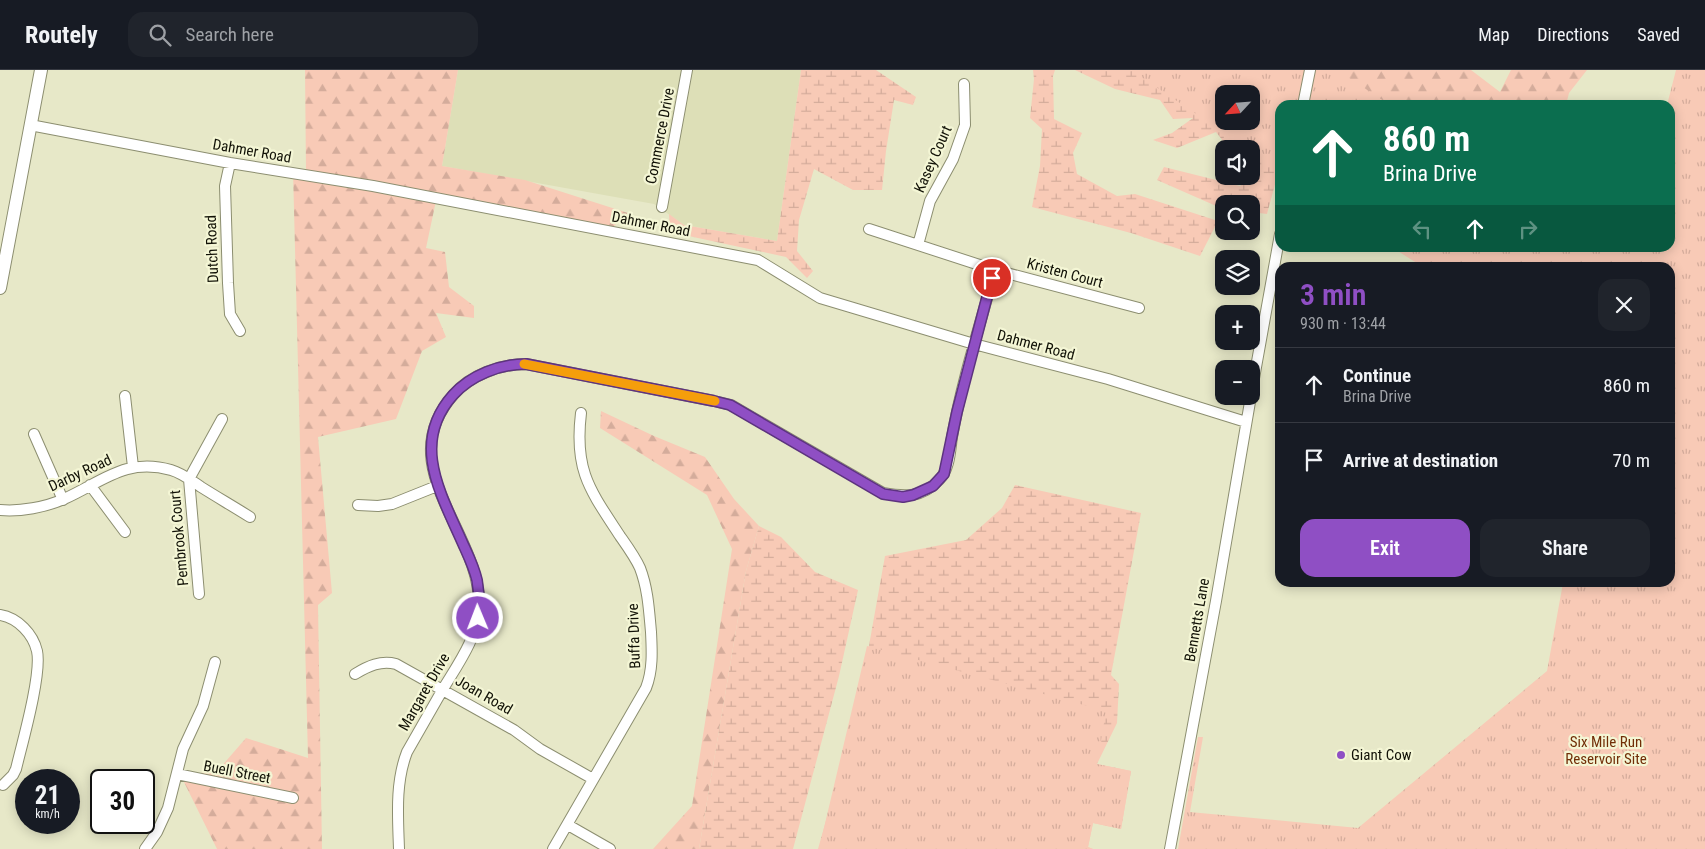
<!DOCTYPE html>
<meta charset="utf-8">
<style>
:root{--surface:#171b24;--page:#20242c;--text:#f1f3f6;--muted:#9ea1a6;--line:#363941;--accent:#8f4fc4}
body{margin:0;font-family:"Roboto Condensed",sans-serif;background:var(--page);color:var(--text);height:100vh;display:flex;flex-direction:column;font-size:19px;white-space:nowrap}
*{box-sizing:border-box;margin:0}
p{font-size:16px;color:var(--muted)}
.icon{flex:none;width:28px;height:28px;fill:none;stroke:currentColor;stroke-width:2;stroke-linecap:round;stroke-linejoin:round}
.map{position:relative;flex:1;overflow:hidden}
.sheet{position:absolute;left:1275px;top:192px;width:400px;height:325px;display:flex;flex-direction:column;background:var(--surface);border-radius:15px;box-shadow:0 2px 12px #0003}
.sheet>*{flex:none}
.guide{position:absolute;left:1275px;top:30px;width:400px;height:152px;border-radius:15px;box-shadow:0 2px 12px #0003;background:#0b6e4f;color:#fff;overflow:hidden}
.needle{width:32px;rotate:244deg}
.buttons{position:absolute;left:1215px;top:15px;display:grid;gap:10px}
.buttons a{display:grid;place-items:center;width:45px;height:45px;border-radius:10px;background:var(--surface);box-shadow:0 2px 12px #0003;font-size:25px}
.speed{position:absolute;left:15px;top:699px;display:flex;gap:10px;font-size:25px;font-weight:700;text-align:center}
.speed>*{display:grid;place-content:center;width:65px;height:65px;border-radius:50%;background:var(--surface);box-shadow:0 2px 12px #0003;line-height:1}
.speed small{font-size:12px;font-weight:400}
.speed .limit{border:2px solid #111;border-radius:8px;background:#fff;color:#111}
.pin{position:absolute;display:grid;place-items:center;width:42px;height:42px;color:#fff;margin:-21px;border:2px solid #fff;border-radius:50%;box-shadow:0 1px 5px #0007}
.me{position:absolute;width:55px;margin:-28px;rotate:359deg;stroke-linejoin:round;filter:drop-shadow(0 0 4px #0008)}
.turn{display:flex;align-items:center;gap:18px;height:105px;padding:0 25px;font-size:22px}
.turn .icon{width:65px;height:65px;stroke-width:2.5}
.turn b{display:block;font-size:35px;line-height:42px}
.lanes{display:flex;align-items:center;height:48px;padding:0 25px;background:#0003;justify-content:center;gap:25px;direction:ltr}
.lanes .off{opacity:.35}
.round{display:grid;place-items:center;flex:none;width:52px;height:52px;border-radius:15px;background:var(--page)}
.summary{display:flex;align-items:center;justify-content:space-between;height:85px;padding:0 25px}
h1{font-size:30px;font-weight:600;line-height:38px;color:var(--accent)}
.action{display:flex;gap:10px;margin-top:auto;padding:10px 25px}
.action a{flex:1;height:58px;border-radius:15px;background:var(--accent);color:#fff;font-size:20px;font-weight:600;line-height:58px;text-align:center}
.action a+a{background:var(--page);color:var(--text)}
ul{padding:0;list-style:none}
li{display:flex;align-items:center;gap:15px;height:75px;padding:0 25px;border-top:1px solid var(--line)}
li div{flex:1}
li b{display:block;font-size:19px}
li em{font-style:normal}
header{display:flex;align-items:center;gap:30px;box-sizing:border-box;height:70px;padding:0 25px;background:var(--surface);border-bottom:1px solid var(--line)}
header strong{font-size:24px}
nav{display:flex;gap:28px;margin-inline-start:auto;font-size:18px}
.search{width:350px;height:45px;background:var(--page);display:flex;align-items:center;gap:12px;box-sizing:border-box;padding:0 18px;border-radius:15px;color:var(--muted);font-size:19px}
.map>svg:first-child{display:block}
.built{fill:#dddfb7}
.forest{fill:url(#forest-firs)}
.wetland{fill:url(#wetland-marsh);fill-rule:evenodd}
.park{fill:url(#park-tufts);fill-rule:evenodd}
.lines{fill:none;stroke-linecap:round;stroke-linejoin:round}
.minor-casing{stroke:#8c8e70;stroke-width:12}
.major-casing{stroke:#8c8e70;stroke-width:14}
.minor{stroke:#fff;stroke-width:10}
.major{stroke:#fff;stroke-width:12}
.route-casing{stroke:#5d337f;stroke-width:12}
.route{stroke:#8f4fc4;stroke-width:9}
.slow{stroke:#f59e0b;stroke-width:9}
.poi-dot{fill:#8f4fc4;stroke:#f4f6d5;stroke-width:2}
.labels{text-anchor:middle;stroke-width:4.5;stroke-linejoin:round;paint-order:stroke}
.street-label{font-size:15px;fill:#111106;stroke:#f4f6d5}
.park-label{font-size:15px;fill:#712e07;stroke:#f4f6d5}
.poi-label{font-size:15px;fill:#111106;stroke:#f4f6d5;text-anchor:start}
</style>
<header>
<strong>Routely</strong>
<div class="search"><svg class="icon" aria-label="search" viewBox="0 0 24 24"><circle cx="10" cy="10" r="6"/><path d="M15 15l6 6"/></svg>Search here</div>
<nav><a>Map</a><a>Directions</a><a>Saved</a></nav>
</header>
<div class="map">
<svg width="1705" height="779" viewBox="0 0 1705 779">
<defs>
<pattern id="forest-firs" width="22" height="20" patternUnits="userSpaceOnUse" patternTransform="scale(1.25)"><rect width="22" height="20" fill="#f8cab6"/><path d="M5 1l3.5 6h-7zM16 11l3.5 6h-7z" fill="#d4ac9b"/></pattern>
<pattern id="wetland-marsh" width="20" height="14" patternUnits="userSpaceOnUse" patternTransform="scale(1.25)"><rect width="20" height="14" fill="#f8cab6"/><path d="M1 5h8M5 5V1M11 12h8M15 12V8" fill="none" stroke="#d4ac9b"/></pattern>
<pattern id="park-tufts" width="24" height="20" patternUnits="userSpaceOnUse" patternTransform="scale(1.25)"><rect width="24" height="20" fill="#f8cab6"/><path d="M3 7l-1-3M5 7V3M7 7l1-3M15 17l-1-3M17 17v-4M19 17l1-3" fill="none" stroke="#d4ac9b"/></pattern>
</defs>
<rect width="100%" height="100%" fill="#e7e8c8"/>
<path class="built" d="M458,0H801L777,171L684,155L654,134L442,96Z"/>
<path class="forest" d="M305,0H458L442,96L525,110L628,143L611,159L437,126L426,178L445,182L449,217L474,236V248L436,243L446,267L422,281L396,349L318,367L332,523L318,535L322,779H217L182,708L220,698L246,668L308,688L293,100L306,102Z
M1314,0H1471L1500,22L1511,0H1587L1569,23L1566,35H1308Z
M601,341L654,366L705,387L734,429L759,456L746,501L699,779H653L692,736L732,479L707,425L600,358Z"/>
<path class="wetland" d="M801,0H876L916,27L913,35L894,30L886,81L882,120H853L814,99L799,150L797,181L813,201L807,208L786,187L670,162L669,144L684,155L777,171Z
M1033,0H1055L1053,6L1054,49L1082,63L1073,83L1077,104L1117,126L1135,124L1218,151L1200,186L1131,163L1032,137L1040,96L1042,59L1030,48L1034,9Z
M1075,0H1299L1280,35V96L1267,144L1251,142V134H1224L1223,139L1157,110L1164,97L1240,116L1247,109L1245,106H1251V79H1227V76L1216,62L1177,78L1153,70L1172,63L1193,48L1173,49L1160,30L1115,19ZM1224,24H1251V51H1224Z
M1015,415L1141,443L1111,605L1119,614L1117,653L1097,694L1131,701L1121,759L1093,753L1088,777L1093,779H818L858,637L885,486L966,470L1002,438Z
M759,456L781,467L815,502L858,520L839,606L793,779H699L746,501Z"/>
<path class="park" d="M1131,0H1337L1390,35H1280V100L1251,81V79H1248ZM1224,24H1251V51H1224Z
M1676,0H1705V779H1178L1198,667H1203L1190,742L1358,758L1547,601L1563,513L1670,512V198L1423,197L1393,178H1670V35H1667Z
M867,576L1106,641L1097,694L1131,701L1121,759L1093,753L1088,777L1093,779H819Z"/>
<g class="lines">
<g class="minor-casing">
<path id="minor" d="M1303,35L1310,0
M30,55L230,93L373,116L758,190L820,228L974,274L1108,309L1246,352
M230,93L225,116L228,213L230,244L240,261
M662,137L687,0
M869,159L995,200L1139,238
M918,175L930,131L953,89L965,55L964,14
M1251,325L1280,164
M125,326L133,397
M34,364L63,430
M90,415L125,462
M358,435L378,436L392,434L437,416
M0,440C20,442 46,437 64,429C102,412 126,387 171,400C182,403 192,411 201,417C217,427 234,437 250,447
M199,524L189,409L222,349
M0,545C18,548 33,564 37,581C42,604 22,674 16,699L13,705L3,715
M355,604C368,596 381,590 396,594L514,660L540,679L593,709
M177,704L293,728
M568,755L610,779
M145,779L157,762L168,738L183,679L203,636L215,592
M399,779C398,747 395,713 407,682C419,661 431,640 443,619C458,594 478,567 479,537C482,462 389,397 454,324C471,305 500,294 526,294L714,331L731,335L883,423C905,427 922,428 939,410C950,399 950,380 952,367C962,310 980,255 995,200
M553,779L646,618C653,600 652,581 651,562C649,540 648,519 640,498C635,487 627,476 620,466C590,420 574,401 581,343
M1170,779L1216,531L1251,326"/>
</g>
<g class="major-casing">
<path id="major" d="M0,218L41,0"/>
</g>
<use href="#minor" class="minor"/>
<use href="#major" class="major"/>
</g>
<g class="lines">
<g class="route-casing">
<path id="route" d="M478,548C480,535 479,522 477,510C474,497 468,485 463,474C441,424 410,373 453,325C471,305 500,294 526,294L714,331L730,335L883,424L903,427L913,425L933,416L944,404L957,342L992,208"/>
</g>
<use href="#route" class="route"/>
<path class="slow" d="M524,294L715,331"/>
</g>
<circle class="poi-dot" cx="1341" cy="685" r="5"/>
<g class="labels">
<g class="street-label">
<text transform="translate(660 66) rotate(-79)" y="5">Commerce Drive</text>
<text transform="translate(252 81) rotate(10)" y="5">Dahmer Road</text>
<text transform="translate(933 89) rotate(-66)" y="5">Kasey Court</text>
<text transform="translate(651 154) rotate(11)" y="5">Dahmer Road</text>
<text transform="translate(212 179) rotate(-92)" y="5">Dutch Road</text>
<text transform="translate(1065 203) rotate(15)" y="5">Kristen Court</text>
<text transform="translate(1036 275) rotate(15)" y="5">Dahmer Road</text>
<text transform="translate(80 403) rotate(-25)" y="5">Darby Road</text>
<text transform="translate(179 468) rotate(-95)" y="5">Pembrook Court</text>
<text transform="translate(1197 550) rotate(-80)" y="5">Bennetts Lane</text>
<text transform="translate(634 566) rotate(-92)" y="5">Buffa Drive</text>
<text transform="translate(424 622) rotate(-60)" y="5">Margaret Drive</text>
<text transform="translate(484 625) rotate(30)" y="5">Joan Road</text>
<text transform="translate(237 702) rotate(11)" y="5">Buell Street</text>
</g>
<g class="park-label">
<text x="1606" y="677">Six Mile Run<tspan x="1606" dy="17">Reservoir Site</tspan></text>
</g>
<g class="poi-label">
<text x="1351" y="690">Giant Cow</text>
</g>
</g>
</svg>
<div class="buttons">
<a><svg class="needle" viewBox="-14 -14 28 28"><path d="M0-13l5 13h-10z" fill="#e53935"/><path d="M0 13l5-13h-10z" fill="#9ea1a6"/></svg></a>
<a><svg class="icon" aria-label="sound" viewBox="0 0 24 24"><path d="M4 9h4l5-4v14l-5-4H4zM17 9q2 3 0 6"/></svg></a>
<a><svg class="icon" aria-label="search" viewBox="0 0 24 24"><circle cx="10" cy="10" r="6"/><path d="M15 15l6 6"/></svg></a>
<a><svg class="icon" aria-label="layers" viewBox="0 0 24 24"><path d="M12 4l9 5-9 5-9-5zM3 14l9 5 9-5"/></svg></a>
<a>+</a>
<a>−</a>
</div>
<div class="speed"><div>21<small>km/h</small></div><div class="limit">30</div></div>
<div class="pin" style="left:992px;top:208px;background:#d93025"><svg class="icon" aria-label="arrive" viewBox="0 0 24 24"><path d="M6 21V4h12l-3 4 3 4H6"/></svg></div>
<svg class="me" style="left:478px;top:548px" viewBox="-20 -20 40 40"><circle r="17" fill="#8f4fc4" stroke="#fff" stroke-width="3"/><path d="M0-11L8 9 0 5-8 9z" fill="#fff"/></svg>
<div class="guide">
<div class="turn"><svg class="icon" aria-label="ahead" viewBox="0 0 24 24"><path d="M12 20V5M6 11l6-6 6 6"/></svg><div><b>860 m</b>Brina Drive</div></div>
<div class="lanes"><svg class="icon off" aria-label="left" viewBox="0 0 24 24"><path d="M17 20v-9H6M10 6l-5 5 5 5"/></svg><svg class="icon" aria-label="ahead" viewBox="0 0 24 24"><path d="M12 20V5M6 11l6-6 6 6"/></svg><svg class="icon off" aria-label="right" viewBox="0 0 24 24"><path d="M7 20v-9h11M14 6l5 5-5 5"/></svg></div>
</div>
<section class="sheet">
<div class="summary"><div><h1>3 min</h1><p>930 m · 13:44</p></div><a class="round"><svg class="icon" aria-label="close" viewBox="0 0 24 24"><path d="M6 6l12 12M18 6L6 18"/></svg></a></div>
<ul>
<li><svg class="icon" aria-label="ahead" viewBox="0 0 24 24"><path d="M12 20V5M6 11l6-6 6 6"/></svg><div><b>Continue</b><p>Brina Drive</p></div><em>860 m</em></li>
<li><svg class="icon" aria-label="arrive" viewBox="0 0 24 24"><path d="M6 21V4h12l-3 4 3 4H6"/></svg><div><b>Arrive at destination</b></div><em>70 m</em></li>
</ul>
<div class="action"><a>Exit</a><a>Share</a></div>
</section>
</div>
